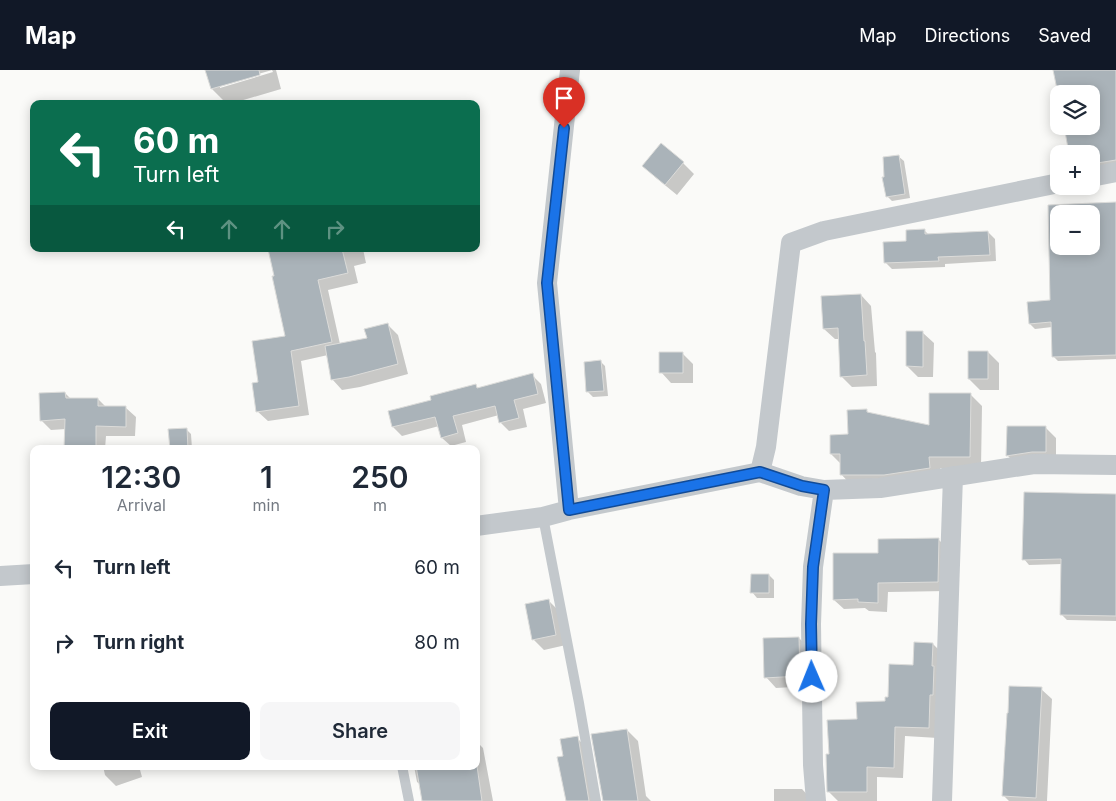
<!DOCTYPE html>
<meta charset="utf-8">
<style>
:root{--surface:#fff;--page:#f6f6f7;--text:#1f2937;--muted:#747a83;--accent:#111827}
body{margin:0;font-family:Inter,sans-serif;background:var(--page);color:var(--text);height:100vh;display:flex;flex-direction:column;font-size:19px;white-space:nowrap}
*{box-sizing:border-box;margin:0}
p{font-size:16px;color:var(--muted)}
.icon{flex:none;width:28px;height:28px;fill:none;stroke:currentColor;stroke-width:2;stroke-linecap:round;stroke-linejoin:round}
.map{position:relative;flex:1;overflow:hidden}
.drawer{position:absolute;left:30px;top:375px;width:450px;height:325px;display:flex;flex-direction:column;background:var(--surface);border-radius:10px;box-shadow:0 2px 12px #0003}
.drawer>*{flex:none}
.banner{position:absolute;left:30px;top:30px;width:450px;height:152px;border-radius:10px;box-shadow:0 2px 12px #0003;background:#0b6e4f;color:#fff;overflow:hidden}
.buttons{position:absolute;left:1050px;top:15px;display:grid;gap:10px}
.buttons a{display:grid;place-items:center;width:50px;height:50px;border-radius:10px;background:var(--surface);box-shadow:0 2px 12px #0003;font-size:25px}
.pin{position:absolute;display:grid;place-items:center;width:42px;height:42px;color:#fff;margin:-51px -21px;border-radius:50% 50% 50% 0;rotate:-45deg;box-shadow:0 0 5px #0007}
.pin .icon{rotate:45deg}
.me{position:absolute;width:55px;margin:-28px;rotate:359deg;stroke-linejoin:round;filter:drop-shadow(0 0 4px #0008)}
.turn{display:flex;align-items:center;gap:18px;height:105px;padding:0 20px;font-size:22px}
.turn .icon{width:65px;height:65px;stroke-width:2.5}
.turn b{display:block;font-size:35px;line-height:42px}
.lanes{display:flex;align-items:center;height:48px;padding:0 20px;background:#0003;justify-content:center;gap:25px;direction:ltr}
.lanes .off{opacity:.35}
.eta{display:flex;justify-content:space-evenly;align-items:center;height:85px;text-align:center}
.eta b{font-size:30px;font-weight:600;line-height:35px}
.action{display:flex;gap:10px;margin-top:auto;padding:10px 20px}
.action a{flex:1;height:58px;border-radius:10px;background:var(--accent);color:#fff;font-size:20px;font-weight:600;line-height:58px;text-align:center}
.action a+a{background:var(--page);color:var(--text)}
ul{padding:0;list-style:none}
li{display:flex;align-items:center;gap:15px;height:75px;padding:0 20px}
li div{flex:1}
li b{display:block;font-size:19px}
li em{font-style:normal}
header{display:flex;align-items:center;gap:30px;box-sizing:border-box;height:70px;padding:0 25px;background:var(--accent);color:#fff}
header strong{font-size:24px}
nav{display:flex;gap:28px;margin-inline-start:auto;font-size:18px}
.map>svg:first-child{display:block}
.shadow{fill:#0003;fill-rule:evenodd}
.building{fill:#aab3b9;stroke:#dcdcda;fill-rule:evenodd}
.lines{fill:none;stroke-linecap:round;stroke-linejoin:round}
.lane{stroke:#c3c8cc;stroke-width:10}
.street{stroke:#c3c8cc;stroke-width:20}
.route-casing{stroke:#114b97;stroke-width:12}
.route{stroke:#1a73e8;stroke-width:9}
</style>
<header>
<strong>Map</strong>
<nav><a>Map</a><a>Directions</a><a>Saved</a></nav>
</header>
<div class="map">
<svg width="1116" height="731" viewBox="0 0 1116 731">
<rect width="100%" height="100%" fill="#fafaf8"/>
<path class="shadow" d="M206,0H272L220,15V18L273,2L272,0H276L281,19L230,34H227L212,19Z
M1055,0H1116V95L1091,100V24Z
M898,86L904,91L910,128L892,131L887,126L886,108Z
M683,93L694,104L677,125L655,107L644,96Z
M1116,134V289L1058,291L1053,286L1052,257L1035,259L1030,254L1051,231L1049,136ZM1059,144H1091V176H1059Z
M925,161L929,165L988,162L995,169L996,191L945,194V197L892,199L885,192L908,172Z
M269,179H363L366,193L354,196L358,213L328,220L340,274L368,269L387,254L398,265L408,304L360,317L342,320L332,309L328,285L301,291L309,345L268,351L257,341L260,313L287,267L276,207Z
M861,225L871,236L875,282L876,283L877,316L852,317L841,306L840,269H835L824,259Z
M923,263L934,273L933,307H918L907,296Z
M988,282L999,293V320H980L969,309Z
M683,284L693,294V313H671L661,302Z
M600,291L605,296L608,326L593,327L588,322Z
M532,305L541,314L546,333L523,339L527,357L509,361L501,353L499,345L462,355L466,372L451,376L442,368L439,356L402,366L393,357L390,342L432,331L476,316L479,319Z
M65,323L71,329H98L106,337L126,338L136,347L135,366H106L105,379H65L66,359L51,360L41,350Z
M970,324L982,336L981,398H940L941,409L852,416L841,404V394L831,384L850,365L867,341L870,344L930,357Z
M1008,358H1046L1056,368V392L1018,396L1008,386Z
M186,359L191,364L192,379H171Z
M1116,425V551L1067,550L1062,545V494L1029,495L1024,489Z
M938,469L948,479L947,521L888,522L887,542L869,541L865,538L844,539L834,530L879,484Z
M769,505L774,510V528H757L752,522Z
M549,531L559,541L566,575L544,580L533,569Z
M799,568L810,579V616L776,618L766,607Z
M933,574L943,584L938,668L905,666L903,708L877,707V731H838L828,721L858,650L886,632Z
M1041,619L1052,629L1047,731H1009L1004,726Z
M476,651L480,675L483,678L493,731H423L421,715L417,712L414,696H476Z
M627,660L638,671L646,726L651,731H604Z
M577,668L582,673L593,731H567L564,687Z
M103,696H139L142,707L116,716L105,705Z
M774,719H802L813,731H774Z"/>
<path class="building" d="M205,0H259L260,5L211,19Z
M1053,0H1116V90L1091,94V84H1069L1064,56H1091V24H1059V29Z
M661,73L684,92L665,115L642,96Z
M899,85L905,124L886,127L882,107H884L883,87Z
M1116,132V285L1052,287L1051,252L1029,254L1027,232L1050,230L1048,135ZM1059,144H1091V176H1059Z
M925,159V164L988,161L990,185L938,187L939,191L884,193L883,172L906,171V160Z
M268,179H342L348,203L318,210L332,272L291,281L299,336L256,342L252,313L258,312L252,271L285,266L272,206H274Z
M861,224L864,271H865L867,305L840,307L838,258L823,259L821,226Z
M388,253L398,294L349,307L331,310L325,276L367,268L364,259Z
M906,261H923V297L906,296Z
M968,281H988V309H968Z
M659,282H683V303H659Z
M601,290L604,321L586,322L584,292Z
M533,303L538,324L514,330L519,348L499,353L495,336L453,346L458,363L441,368L435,347L392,357L388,341L431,330L430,326L476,314L477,318Z
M65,322L66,328H98V336H126V357L96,356V379H64L65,349L40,351L39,323Z
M929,323H971L970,387H929L930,398L884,405H840V384H830V365L848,364L847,340L867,339V342L929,355Z
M1007,356H1046V382H1032L1006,386Z
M187,358L188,379H170L168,359Z
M1024,422L1116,424V546L1060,545L1061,489L1022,490Z
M939,468L938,512L878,513V533L858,532V529L833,530V483H878V469Z
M751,504H769V523H750Z
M549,529L556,565L532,570L525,534Z
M799,567L800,606L764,608L763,568Z
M914,572L933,573L932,596H934L933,625H930L929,658L895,657L894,698L867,697V722H827L826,684H829L827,650L857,649L856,632L885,631V627H888L889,594L913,595Z
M1009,616L1042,617L1036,728L1002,726L1007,643H1008Z
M627,659L638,731H603L591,664Z
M578,666L589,731H566L557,687L563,686L560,669Z
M416,696H477L482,731H422Z"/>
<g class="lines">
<path class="lane" d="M543,447L579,633L596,731
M402,696L409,731"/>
<path class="street" d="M1091,107L1116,102
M760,402L801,416L824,420L880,418L1034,394L1116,395
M569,440L547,213L570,0
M476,456L543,447L569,440L760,402L766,377L791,173L824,161L1059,113
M0,506L34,504
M816,731L813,695L811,554L813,497L824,420
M942,731L953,406"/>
</g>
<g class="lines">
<g class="route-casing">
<path id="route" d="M564,58L547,213L569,440L760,402L802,416L824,420L813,497L811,554L812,607"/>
</g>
<use href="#route" class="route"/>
</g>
</svg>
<div class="buttons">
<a><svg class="icon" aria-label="layers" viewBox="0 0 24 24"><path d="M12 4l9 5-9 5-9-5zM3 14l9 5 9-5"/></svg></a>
<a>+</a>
<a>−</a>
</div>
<div class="pin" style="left:564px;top:58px;background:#d93025"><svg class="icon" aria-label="arrive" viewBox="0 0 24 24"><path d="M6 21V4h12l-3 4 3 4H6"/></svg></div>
<svg class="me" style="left:812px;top:607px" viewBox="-20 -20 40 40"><circle r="19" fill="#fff"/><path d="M0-13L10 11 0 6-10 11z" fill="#1a73e8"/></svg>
<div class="banner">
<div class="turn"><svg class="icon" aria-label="left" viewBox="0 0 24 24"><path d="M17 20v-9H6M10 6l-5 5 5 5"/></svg><div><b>60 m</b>Turn left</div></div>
<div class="lanes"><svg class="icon" aria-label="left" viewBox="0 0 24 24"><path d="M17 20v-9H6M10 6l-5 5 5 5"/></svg><svg class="icon off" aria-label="ahead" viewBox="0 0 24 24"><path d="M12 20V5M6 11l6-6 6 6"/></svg><svg class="icon off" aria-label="ahead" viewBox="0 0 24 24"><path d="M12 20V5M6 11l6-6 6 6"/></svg><svg class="icon off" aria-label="right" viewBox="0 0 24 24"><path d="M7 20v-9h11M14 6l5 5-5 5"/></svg></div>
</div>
<section class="drawer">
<div class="eta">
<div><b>12:30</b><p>Arrival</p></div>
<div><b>1</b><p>min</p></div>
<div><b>250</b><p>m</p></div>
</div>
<ul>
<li><svg class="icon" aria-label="left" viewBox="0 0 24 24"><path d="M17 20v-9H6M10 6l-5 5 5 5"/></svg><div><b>Turn left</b></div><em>60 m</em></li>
<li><svg class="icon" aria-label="right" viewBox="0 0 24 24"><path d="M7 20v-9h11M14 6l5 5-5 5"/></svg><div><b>Turn right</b></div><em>80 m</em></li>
</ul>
<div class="action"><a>Exit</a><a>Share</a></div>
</section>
</div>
